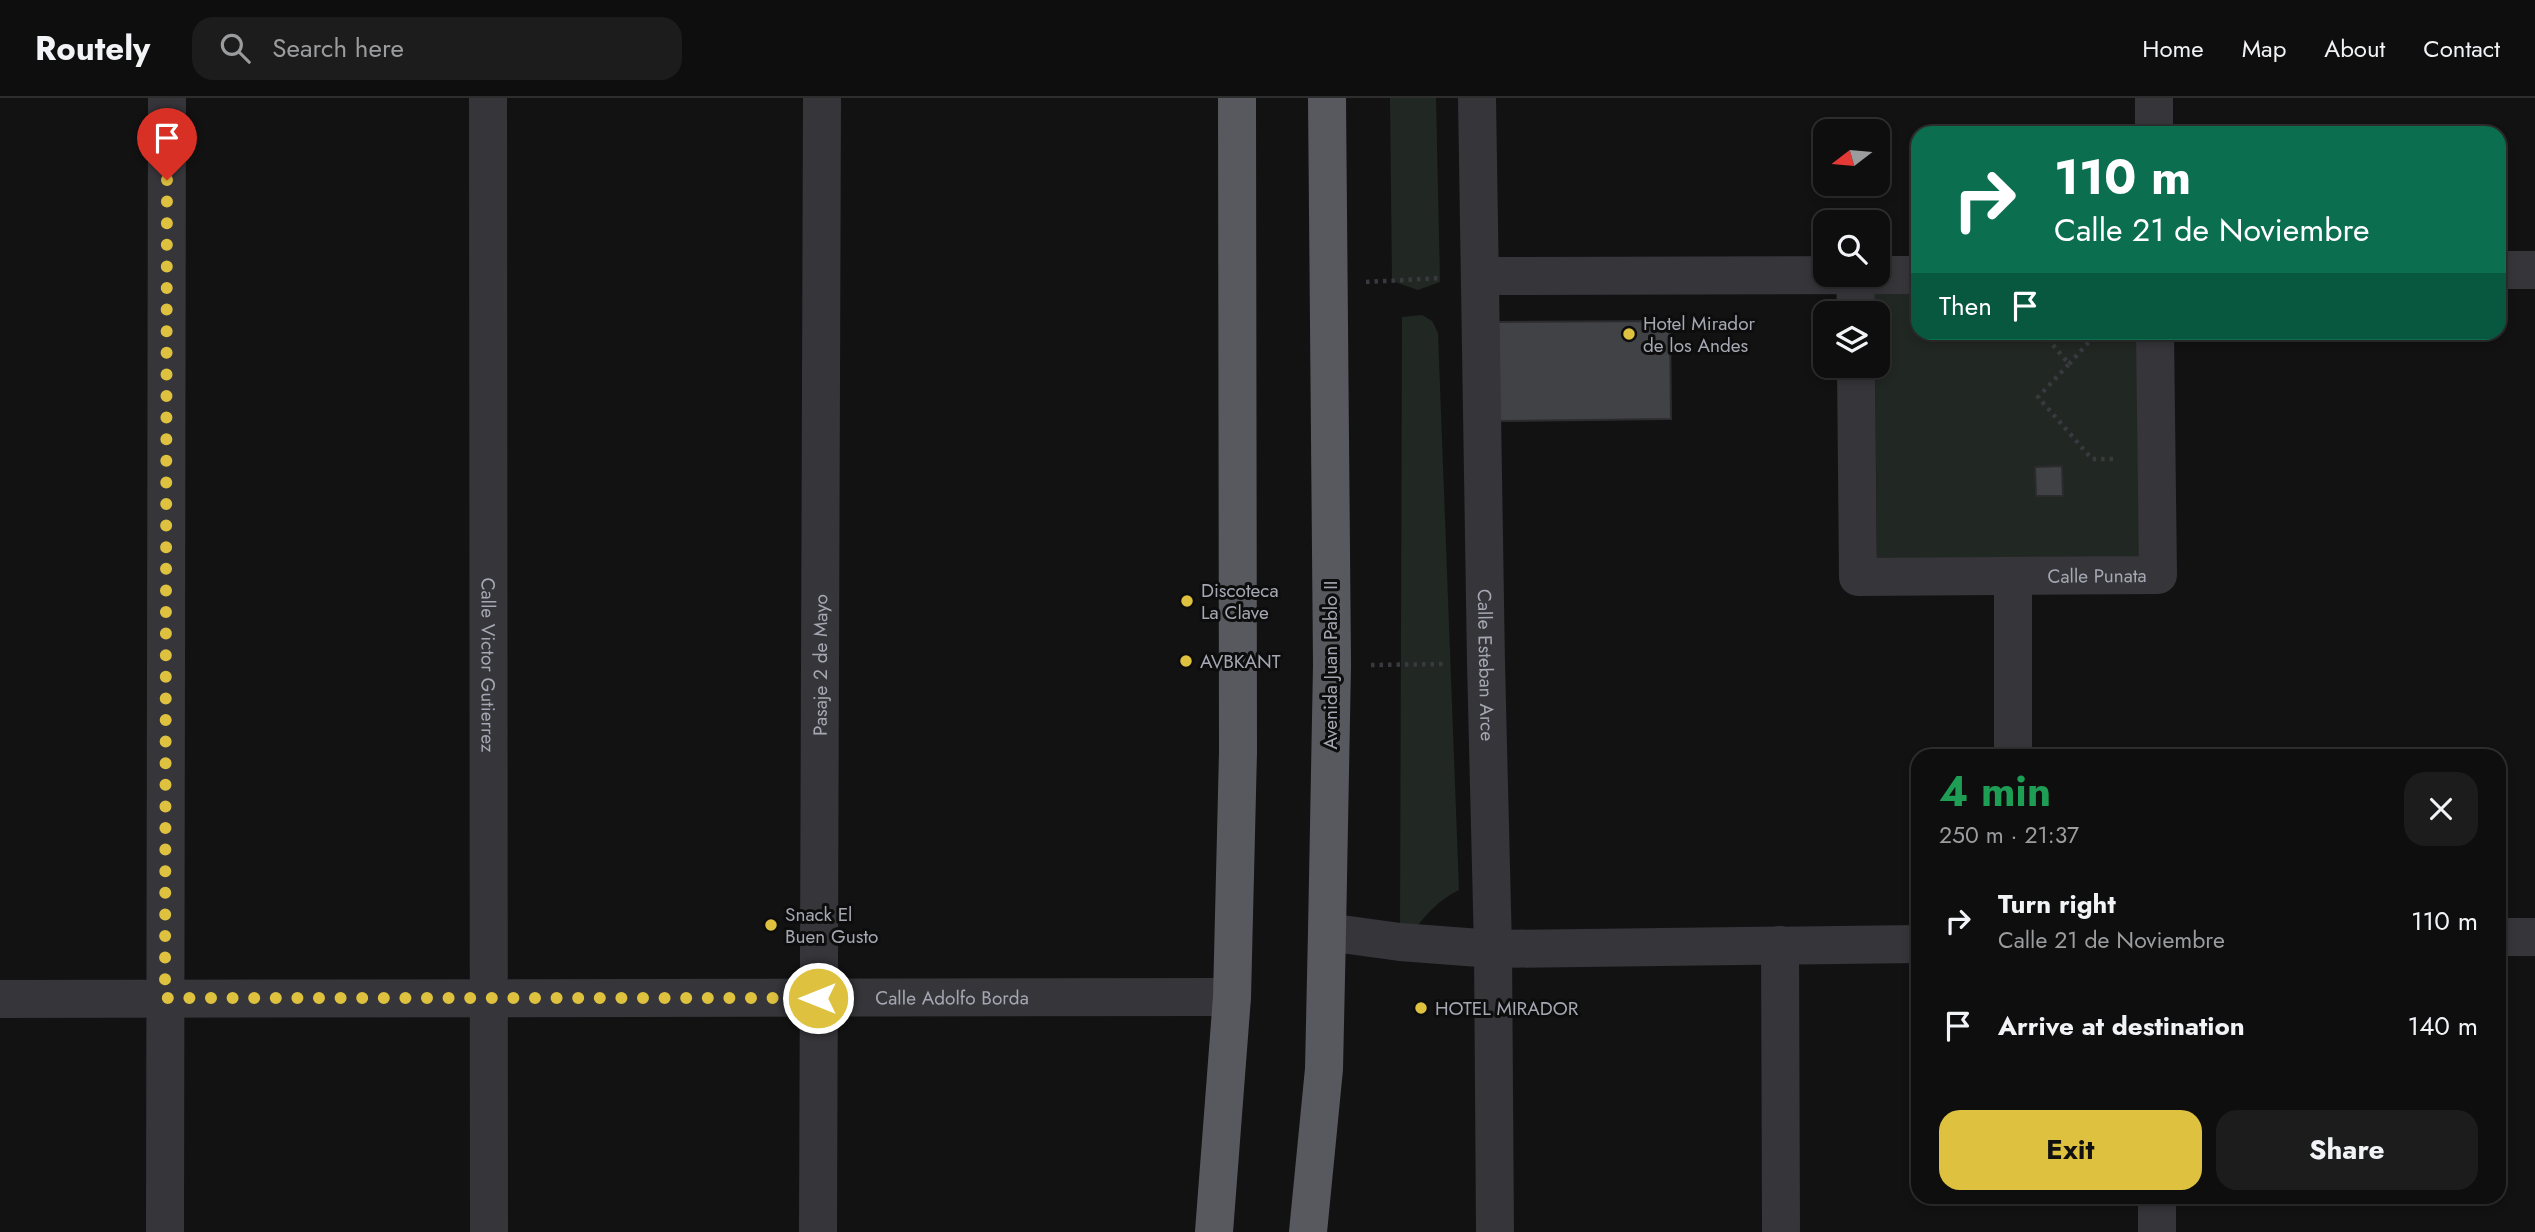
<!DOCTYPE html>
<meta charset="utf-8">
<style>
:root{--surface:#0e0e0e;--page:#1c1c1c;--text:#f1f3f6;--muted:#9b9c9e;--line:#2e2e2e;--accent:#dec13f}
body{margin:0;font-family:Jost,sans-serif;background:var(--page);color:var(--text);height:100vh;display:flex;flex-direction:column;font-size:26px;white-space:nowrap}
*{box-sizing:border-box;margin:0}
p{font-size:23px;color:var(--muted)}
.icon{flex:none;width:38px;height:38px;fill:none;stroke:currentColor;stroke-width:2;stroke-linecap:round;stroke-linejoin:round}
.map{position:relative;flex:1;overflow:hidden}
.panel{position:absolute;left:1911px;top:651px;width:595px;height:455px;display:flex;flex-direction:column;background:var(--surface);border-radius:21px;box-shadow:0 4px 10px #0003,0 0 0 2px var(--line)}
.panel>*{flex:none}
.hud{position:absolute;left:1911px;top:28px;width:595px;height:214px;border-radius:21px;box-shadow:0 4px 10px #0003,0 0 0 2px var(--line);background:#0b6e4f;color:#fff;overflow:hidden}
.needle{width:46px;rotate:254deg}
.tools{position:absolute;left:1813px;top:21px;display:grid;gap:14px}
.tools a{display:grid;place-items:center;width:77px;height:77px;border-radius:14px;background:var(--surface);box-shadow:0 4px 10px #0003,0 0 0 2px var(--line);font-size:35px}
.pin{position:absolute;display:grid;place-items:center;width:60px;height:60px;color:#fff;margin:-72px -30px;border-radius:50% 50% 50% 0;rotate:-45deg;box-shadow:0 0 7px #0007}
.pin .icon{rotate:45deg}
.me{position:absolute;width:77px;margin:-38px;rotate:270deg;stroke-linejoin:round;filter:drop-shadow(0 0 5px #0008)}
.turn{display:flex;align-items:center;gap:24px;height:147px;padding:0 28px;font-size:32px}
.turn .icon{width:91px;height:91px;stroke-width:2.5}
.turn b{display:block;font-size:49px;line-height:60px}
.then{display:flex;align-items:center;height:66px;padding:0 28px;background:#0003;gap:14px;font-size:26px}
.round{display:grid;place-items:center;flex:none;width:74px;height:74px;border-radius:21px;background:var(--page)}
.summary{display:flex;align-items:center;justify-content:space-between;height:119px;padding:0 28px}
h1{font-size:42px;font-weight:700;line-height:52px;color:#1e9e55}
.cta{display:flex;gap:14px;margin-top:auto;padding:14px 28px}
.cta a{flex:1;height:80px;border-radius:21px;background:var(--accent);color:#111;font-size:28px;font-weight:700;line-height:80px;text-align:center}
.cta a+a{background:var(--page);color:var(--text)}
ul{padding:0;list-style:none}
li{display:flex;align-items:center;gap:21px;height:105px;padding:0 28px}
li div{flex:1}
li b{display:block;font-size:26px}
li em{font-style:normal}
header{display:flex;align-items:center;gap:42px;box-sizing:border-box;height:98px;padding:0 35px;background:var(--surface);border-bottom:2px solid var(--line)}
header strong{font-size:33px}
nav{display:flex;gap:38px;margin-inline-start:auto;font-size:24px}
.search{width:490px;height:63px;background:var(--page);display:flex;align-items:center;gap:18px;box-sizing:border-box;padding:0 24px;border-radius:21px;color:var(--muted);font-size:26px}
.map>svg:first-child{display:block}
.green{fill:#212722}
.building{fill:#414246;stroke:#2c2c2f;stroke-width:2}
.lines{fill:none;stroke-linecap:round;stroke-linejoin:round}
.path{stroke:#393a3f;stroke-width:4.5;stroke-dasharray:3.5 5;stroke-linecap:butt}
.minor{stroke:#35353a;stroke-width:38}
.trunk{stroke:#58585f;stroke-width:38}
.route{stroke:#dec13f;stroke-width:12;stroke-dasharray:0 21.6}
.poi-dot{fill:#dec13f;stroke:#0d0d0e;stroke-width:2.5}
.labels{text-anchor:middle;stroke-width:6;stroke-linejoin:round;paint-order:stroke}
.poi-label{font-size:19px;fill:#a5a7b2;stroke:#0d0d0e;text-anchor:start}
.street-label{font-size:19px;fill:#a5a7b2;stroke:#0d0d0e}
</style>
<header>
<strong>Routely</strong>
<div class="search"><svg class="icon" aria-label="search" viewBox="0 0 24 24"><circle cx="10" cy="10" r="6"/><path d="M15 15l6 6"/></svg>Search here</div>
<nav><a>Home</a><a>Map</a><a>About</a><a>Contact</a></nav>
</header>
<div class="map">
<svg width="2535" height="1134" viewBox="0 0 2535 1134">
<rect width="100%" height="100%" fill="#121213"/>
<path class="green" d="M1390,0H1436L1440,184L1418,192L1392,183Z
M1918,192V234L2149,235L2152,460L1877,463L1875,268H1878V215H1874V193Z
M1422,217L1432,223L1438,235L1459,792C1439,802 1428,814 1415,831L1400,829L1402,219Z"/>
<path class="building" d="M1670,223L1671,321L1499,323L1498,224Z
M2062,368L2063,398H2036L2035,369Z"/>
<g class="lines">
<path class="path" d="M1366,184L1441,180
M2042,234L2069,266L2038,299L2092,361H2118
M2069,266L2098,234
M1371,567L1446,566"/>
<g class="minor">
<path id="s1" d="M488,0L489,1134"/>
<path id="s2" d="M1477,0L1486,565L1493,851L1495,1134"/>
<path d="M2154,0V35"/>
<path d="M2499,172H2535"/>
<path d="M1481,178L1918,177"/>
<path d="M1855,178L1856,215"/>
<path id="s3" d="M1856,268L1858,479L2158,477L2155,234"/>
<path d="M2013,658V479"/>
<path d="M1327,834L1400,844L1493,851L1918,846"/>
<path d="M2499,839H2535"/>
<path d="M1780,847L1781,1134"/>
<path id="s4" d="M0,901L1232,899"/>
<path d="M2157,1099V1134"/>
<path d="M165,1134L167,0"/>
<path id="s5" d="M818,1134L822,0"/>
</g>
<path class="trunk" d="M1214,1134L1232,899L1238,654L1237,0
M1308,1134L1324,971L1327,834L1332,567L1327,0"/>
</g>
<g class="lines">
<path class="route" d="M167,82L165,900H818"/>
</g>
<g class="poi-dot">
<circle cx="1629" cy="236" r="7"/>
<circle cx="1187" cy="503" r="7"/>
<circle cx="1186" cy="563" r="7"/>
<circle cx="771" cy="827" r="7"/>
<circle cx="1421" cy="910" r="7"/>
</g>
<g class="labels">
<g class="poi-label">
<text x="1643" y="232">Hotel Mirador<tspan x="1643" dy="22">de los Andes</tspan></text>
<text x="1201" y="499">Discoteca<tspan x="1201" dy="22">La Clave</tspan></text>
<text x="1200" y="570">AVBKANT</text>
<text x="785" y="823">Snack El<tspan x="785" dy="22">Buen Gusto</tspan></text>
<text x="1435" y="917">HOTEL MIRADOR</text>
</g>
<g class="street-label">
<text dy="7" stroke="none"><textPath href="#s3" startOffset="450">Calle Punata</textPath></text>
<text dy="7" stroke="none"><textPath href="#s1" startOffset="567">Calle Victor Gutierrez</textPath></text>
<text dy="7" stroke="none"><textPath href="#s5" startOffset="567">Pasaje 2 de Mayo</textPath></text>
<text transform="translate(1330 567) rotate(-90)" y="7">Avenida Juan Pablo II</text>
<text dy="7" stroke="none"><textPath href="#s2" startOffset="567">Calle Esteban Arce</textPath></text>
<text dy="7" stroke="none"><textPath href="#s4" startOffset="952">Calle Adolfo Borda</textPath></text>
</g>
</g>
</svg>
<div class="tools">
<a><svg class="needle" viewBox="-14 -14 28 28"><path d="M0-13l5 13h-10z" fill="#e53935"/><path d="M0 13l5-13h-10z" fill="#9b9c9e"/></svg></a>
<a><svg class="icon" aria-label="search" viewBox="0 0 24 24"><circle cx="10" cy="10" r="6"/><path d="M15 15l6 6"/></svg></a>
<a><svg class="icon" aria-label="layers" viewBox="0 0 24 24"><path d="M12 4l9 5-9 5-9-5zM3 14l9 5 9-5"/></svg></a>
</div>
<div class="pin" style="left:167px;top:82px;background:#d93025"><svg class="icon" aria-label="arrive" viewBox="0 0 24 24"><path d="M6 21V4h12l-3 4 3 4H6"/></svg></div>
<svg class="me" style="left:818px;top:900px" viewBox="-20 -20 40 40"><circle r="17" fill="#dec13f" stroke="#fff" stroke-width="3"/><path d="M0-11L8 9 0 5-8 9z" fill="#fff"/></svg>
<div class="hud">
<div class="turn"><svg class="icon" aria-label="right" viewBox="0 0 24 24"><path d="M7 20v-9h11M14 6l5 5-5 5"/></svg><div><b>110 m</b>Calle 21 de Noviembre</div></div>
<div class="then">Then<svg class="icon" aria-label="arrive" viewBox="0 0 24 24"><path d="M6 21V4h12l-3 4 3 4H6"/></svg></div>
</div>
<section class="panel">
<div class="summary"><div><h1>4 min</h1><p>250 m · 21:37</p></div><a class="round"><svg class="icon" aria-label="close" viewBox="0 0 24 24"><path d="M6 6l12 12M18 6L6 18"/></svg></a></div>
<ul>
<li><svg class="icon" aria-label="right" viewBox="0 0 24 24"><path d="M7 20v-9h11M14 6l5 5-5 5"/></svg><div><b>Turn right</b><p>Calle 21 de Noviembre</p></div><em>110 m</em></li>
<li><svg class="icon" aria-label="arrive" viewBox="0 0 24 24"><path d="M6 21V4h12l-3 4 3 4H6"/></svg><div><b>Arrive at destination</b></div><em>140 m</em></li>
</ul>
<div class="cta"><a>Exit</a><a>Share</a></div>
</section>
</div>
